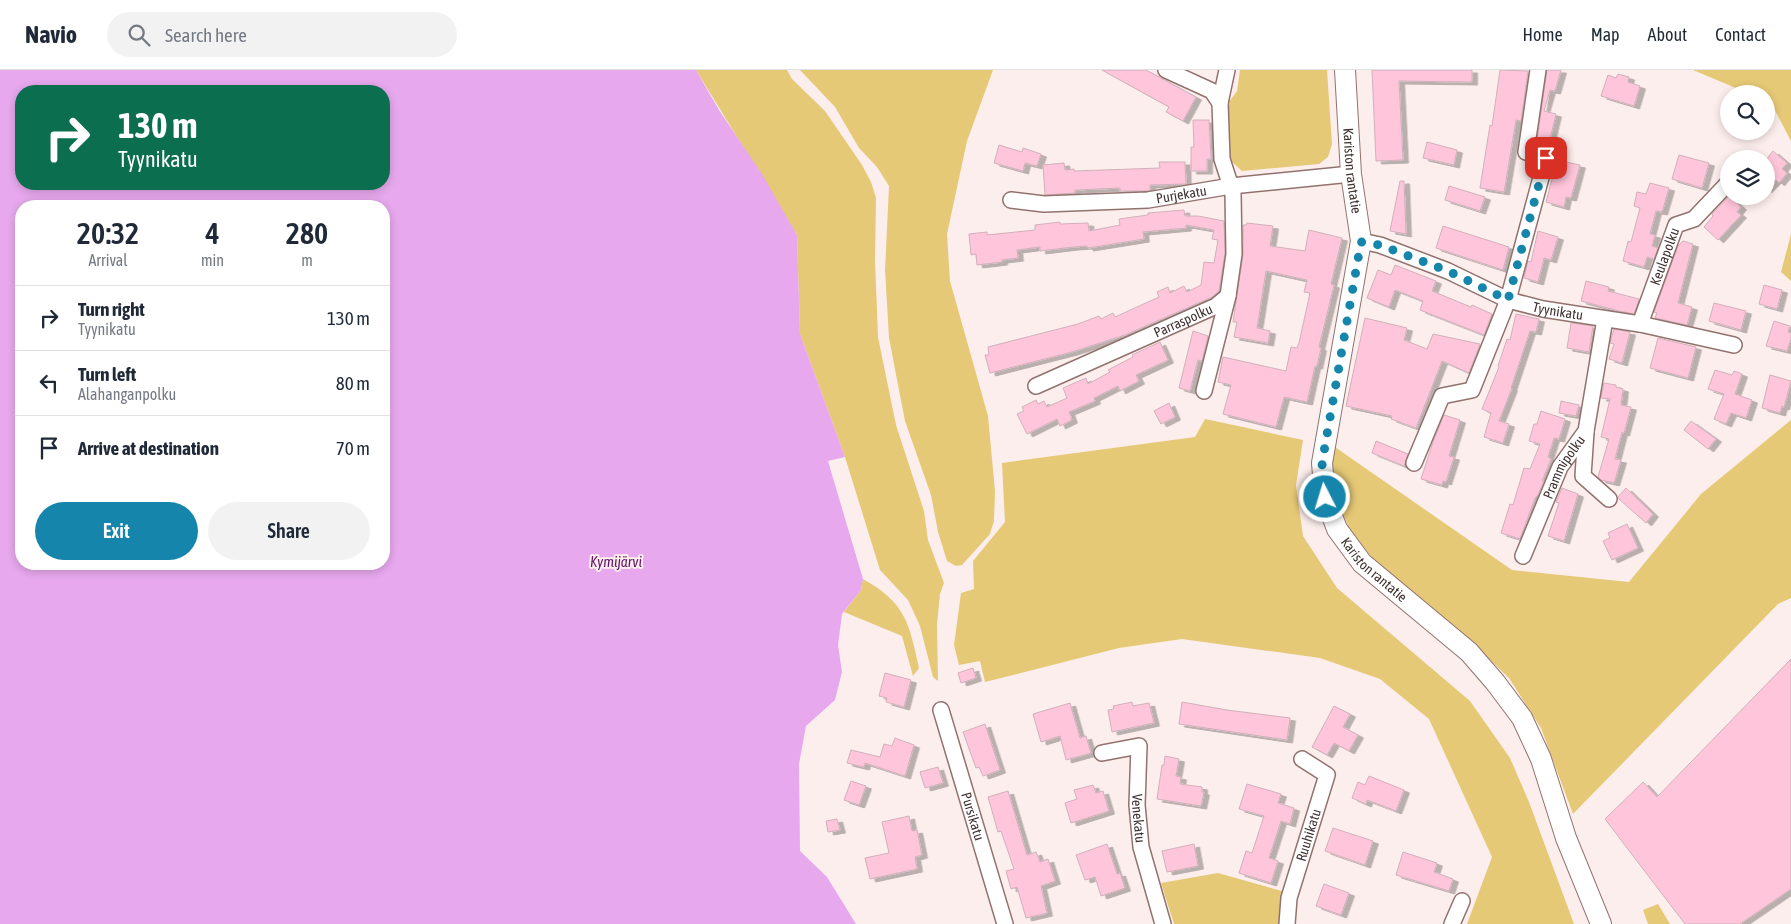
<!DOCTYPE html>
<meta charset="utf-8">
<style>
:root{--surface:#fff;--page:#f2f2f3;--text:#1f2937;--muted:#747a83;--line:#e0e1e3;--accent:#1585ab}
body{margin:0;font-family:"Asap Condensed",sans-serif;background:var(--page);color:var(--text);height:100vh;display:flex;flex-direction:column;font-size:19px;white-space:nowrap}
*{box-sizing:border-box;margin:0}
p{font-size:16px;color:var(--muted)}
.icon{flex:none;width:28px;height:28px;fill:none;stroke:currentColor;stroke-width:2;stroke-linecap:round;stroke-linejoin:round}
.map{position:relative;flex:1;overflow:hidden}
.panel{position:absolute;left:15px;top:130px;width:375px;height:370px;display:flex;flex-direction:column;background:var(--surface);border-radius:20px;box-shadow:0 2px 8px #0003}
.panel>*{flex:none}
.guide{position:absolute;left:15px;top:15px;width:375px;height:105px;border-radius:20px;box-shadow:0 2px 8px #0003;background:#0b6e4f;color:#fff;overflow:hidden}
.controls{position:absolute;left:1720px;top:15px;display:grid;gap:10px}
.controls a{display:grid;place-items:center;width:55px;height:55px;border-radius:50%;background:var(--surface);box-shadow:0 2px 8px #0003;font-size:25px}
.pin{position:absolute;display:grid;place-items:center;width:42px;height:42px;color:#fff;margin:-21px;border-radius:10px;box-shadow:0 2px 8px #0006}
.me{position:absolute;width:55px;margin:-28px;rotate:355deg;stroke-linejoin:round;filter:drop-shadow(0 0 4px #0008)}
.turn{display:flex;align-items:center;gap:18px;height:105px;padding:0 20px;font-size:22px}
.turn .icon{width:65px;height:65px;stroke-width:2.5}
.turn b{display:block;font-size:35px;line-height:42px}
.eta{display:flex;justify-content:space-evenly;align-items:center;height:85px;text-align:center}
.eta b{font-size:30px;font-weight:600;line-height:35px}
.action{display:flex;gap:10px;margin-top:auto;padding:10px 20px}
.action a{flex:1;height:58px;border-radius:30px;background:var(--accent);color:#fff;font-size:20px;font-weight:600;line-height:58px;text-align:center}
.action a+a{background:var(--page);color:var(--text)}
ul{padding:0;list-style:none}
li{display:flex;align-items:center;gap:15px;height:65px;padding:0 20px;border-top:1px solid var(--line)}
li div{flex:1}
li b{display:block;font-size:19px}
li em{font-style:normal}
header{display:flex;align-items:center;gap:30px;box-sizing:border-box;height:70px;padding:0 25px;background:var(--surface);border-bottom:1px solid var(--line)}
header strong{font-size:24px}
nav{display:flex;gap:28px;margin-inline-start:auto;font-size:18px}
.search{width:350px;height:45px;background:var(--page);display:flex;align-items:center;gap:12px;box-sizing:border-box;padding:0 18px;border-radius:28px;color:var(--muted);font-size:19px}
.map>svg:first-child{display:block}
.green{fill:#e6c976}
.water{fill:#e7a8ed;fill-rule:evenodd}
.building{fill:#ffc5da;stroke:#d0b0bb;filter:url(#shadow)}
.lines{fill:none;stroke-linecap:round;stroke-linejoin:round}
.street-casing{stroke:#92726e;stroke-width:18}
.secondary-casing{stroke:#92726e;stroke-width:22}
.street{stroke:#fff;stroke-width:15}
.secondary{stroke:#fff;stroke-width:20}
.route{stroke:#1585ab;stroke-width:9;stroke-dasharray:0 16.2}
.labels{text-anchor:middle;stroke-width:4;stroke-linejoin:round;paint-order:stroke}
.street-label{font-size:14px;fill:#3f3230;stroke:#fceeec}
.water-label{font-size:15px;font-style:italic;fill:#611669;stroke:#fceeec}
</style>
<header>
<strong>Navio</strong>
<div class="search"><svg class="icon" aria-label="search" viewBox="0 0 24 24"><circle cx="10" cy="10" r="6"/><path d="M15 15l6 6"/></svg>Search here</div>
<nav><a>Home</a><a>Map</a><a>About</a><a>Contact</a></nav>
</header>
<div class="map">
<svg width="1791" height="854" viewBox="0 0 1791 854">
<defs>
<filter id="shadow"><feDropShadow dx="5.5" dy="3" stdDeviation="0" flood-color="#0004"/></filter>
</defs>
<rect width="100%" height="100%" fill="#fceeec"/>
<path class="green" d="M696,0H787L792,9L825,41L862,95L871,112L876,128L875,190L878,267L896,355L924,441L928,470L944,513L940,524L937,554L938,611L933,607L920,556L908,530L880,500L845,387L800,264L797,165Z
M800,0H993L967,71L947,164L950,211L988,346L995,421L994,451L990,464L962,495L956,496L947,491L938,462L931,425L905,351L889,268L885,200L889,116L877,97L859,78L835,37Z
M1240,0H1327L1332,74L1328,87L1319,94L1242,101L1231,91L1225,63L1228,33L1237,21Z
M1693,0H1791V71L1771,33L1766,31V24H1750Z
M1791,164V211L1781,202Z
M1205,349L1303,370L1296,415L1303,466L1337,518L1470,631L1510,688L1529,732L1574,854H1467L1492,787L1429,649L1380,609L1320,588L1182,569L1119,578L985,612L980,591L959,595L954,575L961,523L974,519L973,491L1005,452L1002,393L1195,367Z
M1791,350V528L1778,534L1573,744L1541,658L1509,608L1465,566L1377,494L1350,460L1333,421L1332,375L1512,500L1629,512L1701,424Z
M863,509C906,533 909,553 919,598L913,606L902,566L844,542L861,520Z
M1218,803L1282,821L1280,854H1174L1161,813Z
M1658,834L1670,854H1648L1643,840Z"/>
<path class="water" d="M0,0H696L719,40L762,104L797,165L800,264L845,387L828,391L863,509L861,520L842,544L838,575L842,602L835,630L806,656L799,694L800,781L827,807L856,854H0ZM21,21H384V114H21ZM21,136H384V494H21Z"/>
<path class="building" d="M1102,0H1146L1196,27L1183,51L1166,42L1169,37Z
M1372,0H1472V12L1399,11L1403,90L1376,91Z
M1500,0L1528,1L1521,51L1516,50L1504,122L1480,118L1490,55L1492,56Z
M1547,0H1561L1555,21L1550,20L1544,41L1556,44L1549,73L1537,70Z
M1618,4L1629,7L1628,12L1640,16L1634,36L1601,26L1608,5L1616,8Z
M1193,50H1209L1211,89H1207V101H1191V77H1194Z
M1427,72L1457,80L1454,95L1423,88Z
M999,75L1022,82L1023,78L1041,84L1037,96L1025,93L1023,101L994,93Z
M1773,81L1787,93L1782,99L1787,103L1779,113L1776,110L1766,120V90Z
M1679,85L1709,93L1702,118L1672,109Z
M1159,92H1185L1186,114L1150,115V120L1147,121H1120V118L1075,120V123L1045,125L1043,95L1064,93L1065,100L1074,99V101L1160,98Z
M1566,92L1580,95L1571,128L1566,127L1564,137L1546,132L1555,98L1564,100Z
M1400,111H1404L1406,164L1390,161Z
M1650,113L1669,118L1662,142L1656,141L1650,164L1655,165L1652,176L1658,178L1654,189L1647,187L1644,197L1623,191L1628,171L1631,172L1640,138L1634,136L1637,122L1646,124Z
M1449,116L1485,127L1480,141L1445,130Z
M1729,126L1741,137L1737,142L1741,145L1718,170L1704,157L1713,146L1712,144Z
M1184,140L1185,146H1198L1224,151L1225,183L1219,221L1212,227L1125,265L1072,282L990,303L985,285H989L988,277L1078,254L1099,246L1101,249L1113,243L1115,247L1159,227L1157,222L1168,217L1170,223L1184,216L1187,222L1201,215L1204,192L1214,193L1218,170L1212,169L1214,160L1186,155V158L1143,162L1144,169L1088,178L1087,176L1073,177L1040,181V177L1017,180L1018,188L1002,190V192L977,195L976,184L971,185L969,164L987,162V165L1035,160V155L1060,152V154L1088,153L1089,161L1120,155L1119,149L1148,145V143Z
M1247,153L1273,156L1270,176L1305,181L1309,160L1342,168L1331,214L1334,215L1319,277L1321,278L1317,296H1315L1307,332L1284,327L1276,357L1223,344L1231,315L1218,312L1223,287L1286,301L1291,277L1297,278L1299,273L1310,223L1304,222L1307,210L1266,201L1257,258L1270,261L1268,273L1234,267L1237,252H1233L1243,185V155H1246Z
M1443,156L1509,177L1503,200L1436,178Z
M1538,161L1558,167L1551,190L1544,188L1538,212L1524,208L1528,191L1531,192Z
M1683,171L1693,174L1678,233L1692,237L1687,255L1655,248L1657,243L1654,242L1678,176Z
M1395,195L1436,211L1432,221L1471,237L1472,235L1492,244L1484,265L1420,240L1423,231L1395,220L1389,237L1367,228L1378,200L1391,205Z
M1586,211L1609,217L1608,221L1639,229L1634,244L1619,241L1581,231Z
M1764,215L1782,220L1777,239L1759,234Z
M1714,233L1746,241L1741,260L1709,251Z
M1516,244L1539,249L1536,262L1530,261L1511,318H1512L1499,351L1509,354L1503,373L1484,367L1491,343L1482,339L1499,297L1498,296L1507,269L1510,270Z
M1365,248L1407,258L1404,270L1427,279L1433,264L1480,274L1469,303L1442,291L1416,358L1391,349L1392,346L1346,336Z
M1774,251L1790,256L1788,262L1791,263V269L1787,281L1766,276Z
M1571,253L1593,256L1589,282L1567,278Z
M1614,259L1630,262L1622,293L1609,289L1614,274L1610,273Z
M1193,261L1208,266L1202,291L1198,290L1190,321L1179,318Z
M1658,268L1696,277L1688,308L1650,298Z
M1160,272L1168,290L1136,305L1139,311L1120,321L1118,316L1094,328L1095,331L1069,342L1072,350L1060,356L1057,349L1027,364L1017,344L1024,341L1022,337L1036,330L1038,334L1044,331L1047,337L1067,328L1063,318L1086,308L1088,314L1110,302L1108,300L1133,287L1132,285Z
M1715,300L1732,305L1734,301L1742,304L1735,324L1752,330L1746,348L1731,343L1726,354L1714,349L1724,324L1708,319Z
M1770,305L1791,311L1784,337L1782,336L1780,343L1762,338Z
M1604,313L1616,315V317L1623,319L1621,335L1631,337L1624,363L1622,362L1615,389L1621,390L1614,413L1601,410L1598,407L1609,369L1601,367L1610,329L1601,328Z
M1561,331L1579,335L1576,346L1559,343Z
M1169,333L1175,347L1161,354L1154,341Z
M1541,341L1565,349L1559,369L1554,368L1548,387L1551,389L1542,411H1544L1538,425L1535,428L1520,469L1501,463L1510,434L1513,435L1524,398L1530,399L1540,374L1529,371L1534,354H1537Z
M1444,345L1460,350L1449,386L1454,387L1446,412L1443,411L1442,415L1421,409L1434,369Z
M1691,351L1716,369L1708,379L1684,360Z
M1376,371L1408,384L1404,396L1372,383Z
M1562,418L1578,424L1564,471L1548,466L1559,433L1556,432Z
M1626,418L1653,444L1646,453L1619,429L1618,427Z
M1627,454L1638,478L1612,490L1603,471L1610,468L1608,463Z
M1791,589V819L1740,854H1685L1605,749L1643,712L1657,727Z
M973,598L976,608L961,613L958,603Z
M885,603L911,610L904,637L886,632L887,628L879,626Z
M1132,632L1133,636L1149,633L1154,653L1112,662L1108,640L1114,639L1113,636Z
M1182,632L1227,640L1290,648L1287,670L1179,654Z
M1070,633L1080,668L1086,666L1091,683L1066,690L1060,666L1041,672L1033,644Z
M1334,636L1350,644L1343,657L1358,665L1349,681L1334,673L1327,685L1312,677Z
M985,654L1000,700L983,706L979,697L976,698L963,662Z
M895,668L914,675L905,706L865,693L864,697L847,693L851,680L880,687L884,674L892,676Z
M1165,686L1179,689L1176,706L1181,707L1180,714L1202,717V722H1204L1201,736L1157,729L1162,695H1164Z
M938,697L943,713L925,718L920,702Z
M1369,706L1404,720L1396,741L1367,730L1366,734L1352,728L1358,712L1365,715Z
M851,711L866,716L859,735L844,730Z
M1247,714L1281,724L1278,733L1294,738L1290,754L1281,751L1269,788L1278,791L1271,813L1239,803L1246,781L1252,783L1264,746L1239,739Z
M1093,715L1096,723L1103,721L1109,741L1071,753L1065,733L1077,729L1074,720Z
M1008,721L1027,785L1036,782L1040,792L1048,789L1055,811L1041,816L1047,843L1026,848L1017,817L1011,819L1006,801L1014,799L1001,761L998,762L988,727Z
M909,746L912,761L917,760L922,785L915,787L917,799L870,809L865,788L889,783L882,752Z
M837,749L840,760L828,762L826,751Z
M1333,758L1373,771L1365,795L1325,781Z
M1107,774L1117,804L1120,803L1125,818L1101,826L1095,807L1085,810L1076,785Z
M1194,774L1198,796L1167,802L1162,781Z
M1403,782L1437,793L1434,802L1453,809L1449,821L1396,805Z
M1324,814L1349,823L1341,845L1316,836Z"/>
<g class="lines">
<g class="street-casing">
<g id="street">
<path d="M1220,33L1227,0"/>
<path id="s1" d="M1011,130L1044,134L1148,130L1231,116L1351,104"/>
<path id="s2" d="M1361,171L1380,175L1448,201L1508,230L1543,239L1640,254L1734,275"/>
<path id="s3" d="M1640,254L1676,155L1694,149L1729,112"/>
<path id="s4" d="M1036,316L1216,236L1228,226L1234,184L1233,123L1222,89L1220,33L1212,21L1166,0"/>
<path d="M1204,321L1228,226"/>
<path d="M1586,362L1583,406L1609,429"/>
<path d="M1414,393L1442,326L1472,320L1508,230L1546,89L1526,82L1538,0"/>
<path id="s5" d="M1523,486L1560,397L1586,361L1605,249"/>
<path id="s6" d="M941,640L1005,854"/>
<path id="s7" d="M1102,683L1139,676L1137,735L1141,777L1163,854"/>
<path id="s8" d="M1287,854L1289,828L1327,705L1302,689"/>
<path d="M1452,854L1462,831"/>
</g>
</g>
<g class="secondary-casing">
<g id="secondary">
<path id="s9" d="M1345,0L1351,104L1361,171L1322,393L1325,427L1337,459L1362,493L1469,582L1495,612L1522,648L1541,689L1566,768L1601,854"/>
</g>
</g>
<use href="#street" class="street"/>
<use href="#secondary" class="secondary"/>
</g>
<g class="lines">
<path class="route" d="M1325,427L1322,393L1361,172L1380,175L1448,201L1508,230L1546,88"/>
</g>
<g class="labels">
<g class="street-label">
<text dy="5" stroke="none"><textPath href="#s9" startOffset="101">Kariston rantatie</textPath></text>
<text dy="5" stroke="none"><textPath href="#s1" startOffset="171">Purjekatu</textPath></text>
<text dy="5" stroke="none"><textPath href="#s3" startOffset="72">Keulapolku</textPath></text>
<text dy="5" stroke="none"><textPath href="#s2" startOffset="210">Tyynikatu</textPath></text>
<text dy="5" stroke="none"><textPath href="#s4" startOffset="161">Parraspolku</textPath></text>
<text dy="5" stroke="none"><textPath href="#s5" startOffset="98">Prammipolku</textPath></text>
<text dy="5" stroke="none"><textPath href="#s9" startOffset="521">Kariston rantatie</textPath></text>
<text dy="5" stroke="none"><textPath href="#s6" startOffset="111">Pursikatu</textPath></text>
<text dy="5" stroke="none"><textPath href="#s7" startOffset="110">Venekatu</textPath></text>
<text dy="5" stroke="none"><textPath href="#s8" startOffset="92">Ruuhikatu</textPath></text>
</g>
<g class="water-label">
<text x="616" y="497">Kymijärvi</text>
</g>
</g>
</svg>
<div class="controls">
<a><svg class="icon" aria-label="search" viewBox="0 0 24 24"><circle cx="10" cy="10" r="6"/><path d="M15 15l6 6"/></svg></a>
<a><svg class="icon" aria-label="layers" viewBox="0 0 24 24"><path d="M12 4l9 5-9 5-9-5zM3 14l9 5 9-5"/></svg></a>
</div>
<div class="pin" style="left:1546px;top:88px;background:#d93025"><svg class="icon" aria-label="arrive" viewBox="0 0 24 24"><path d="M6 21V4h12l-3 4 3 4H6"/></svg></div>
<svg class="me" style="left:1325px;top:427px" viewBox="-20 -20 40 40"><circle r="17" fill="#1585ab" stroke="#fff" stroke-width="3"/><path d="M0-11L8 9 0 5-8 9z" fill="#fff"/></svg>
<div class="guide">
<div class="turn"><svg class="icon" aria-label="right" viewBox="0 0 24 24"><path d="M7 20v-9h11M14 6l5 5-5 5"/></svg><div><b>130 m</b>Tyynikatu</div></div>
</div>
<section class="panel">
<div class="eta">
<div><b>20:32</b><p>Arrival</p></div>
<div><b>4</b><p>min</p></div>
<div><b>280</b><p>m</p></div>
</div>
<ul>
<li><svg class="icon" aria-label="right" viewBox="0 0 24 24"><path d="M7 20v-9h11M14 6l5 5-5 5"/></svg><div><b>Turn right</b><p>Tyynikatu</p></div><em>130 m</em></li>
<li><svg class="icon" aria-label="left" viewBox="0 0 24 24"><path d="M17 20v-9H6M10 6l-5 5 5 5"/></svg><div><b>Turn left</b><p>Alahanganpolku</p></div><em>80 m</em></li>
<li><svg class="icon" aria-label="arrive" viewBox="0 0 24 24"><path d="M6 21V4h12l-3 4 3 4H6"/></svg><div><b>Arrive at destination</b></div><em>70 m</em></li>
</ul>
<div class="action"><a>Exit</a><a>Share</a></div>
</section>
</div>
